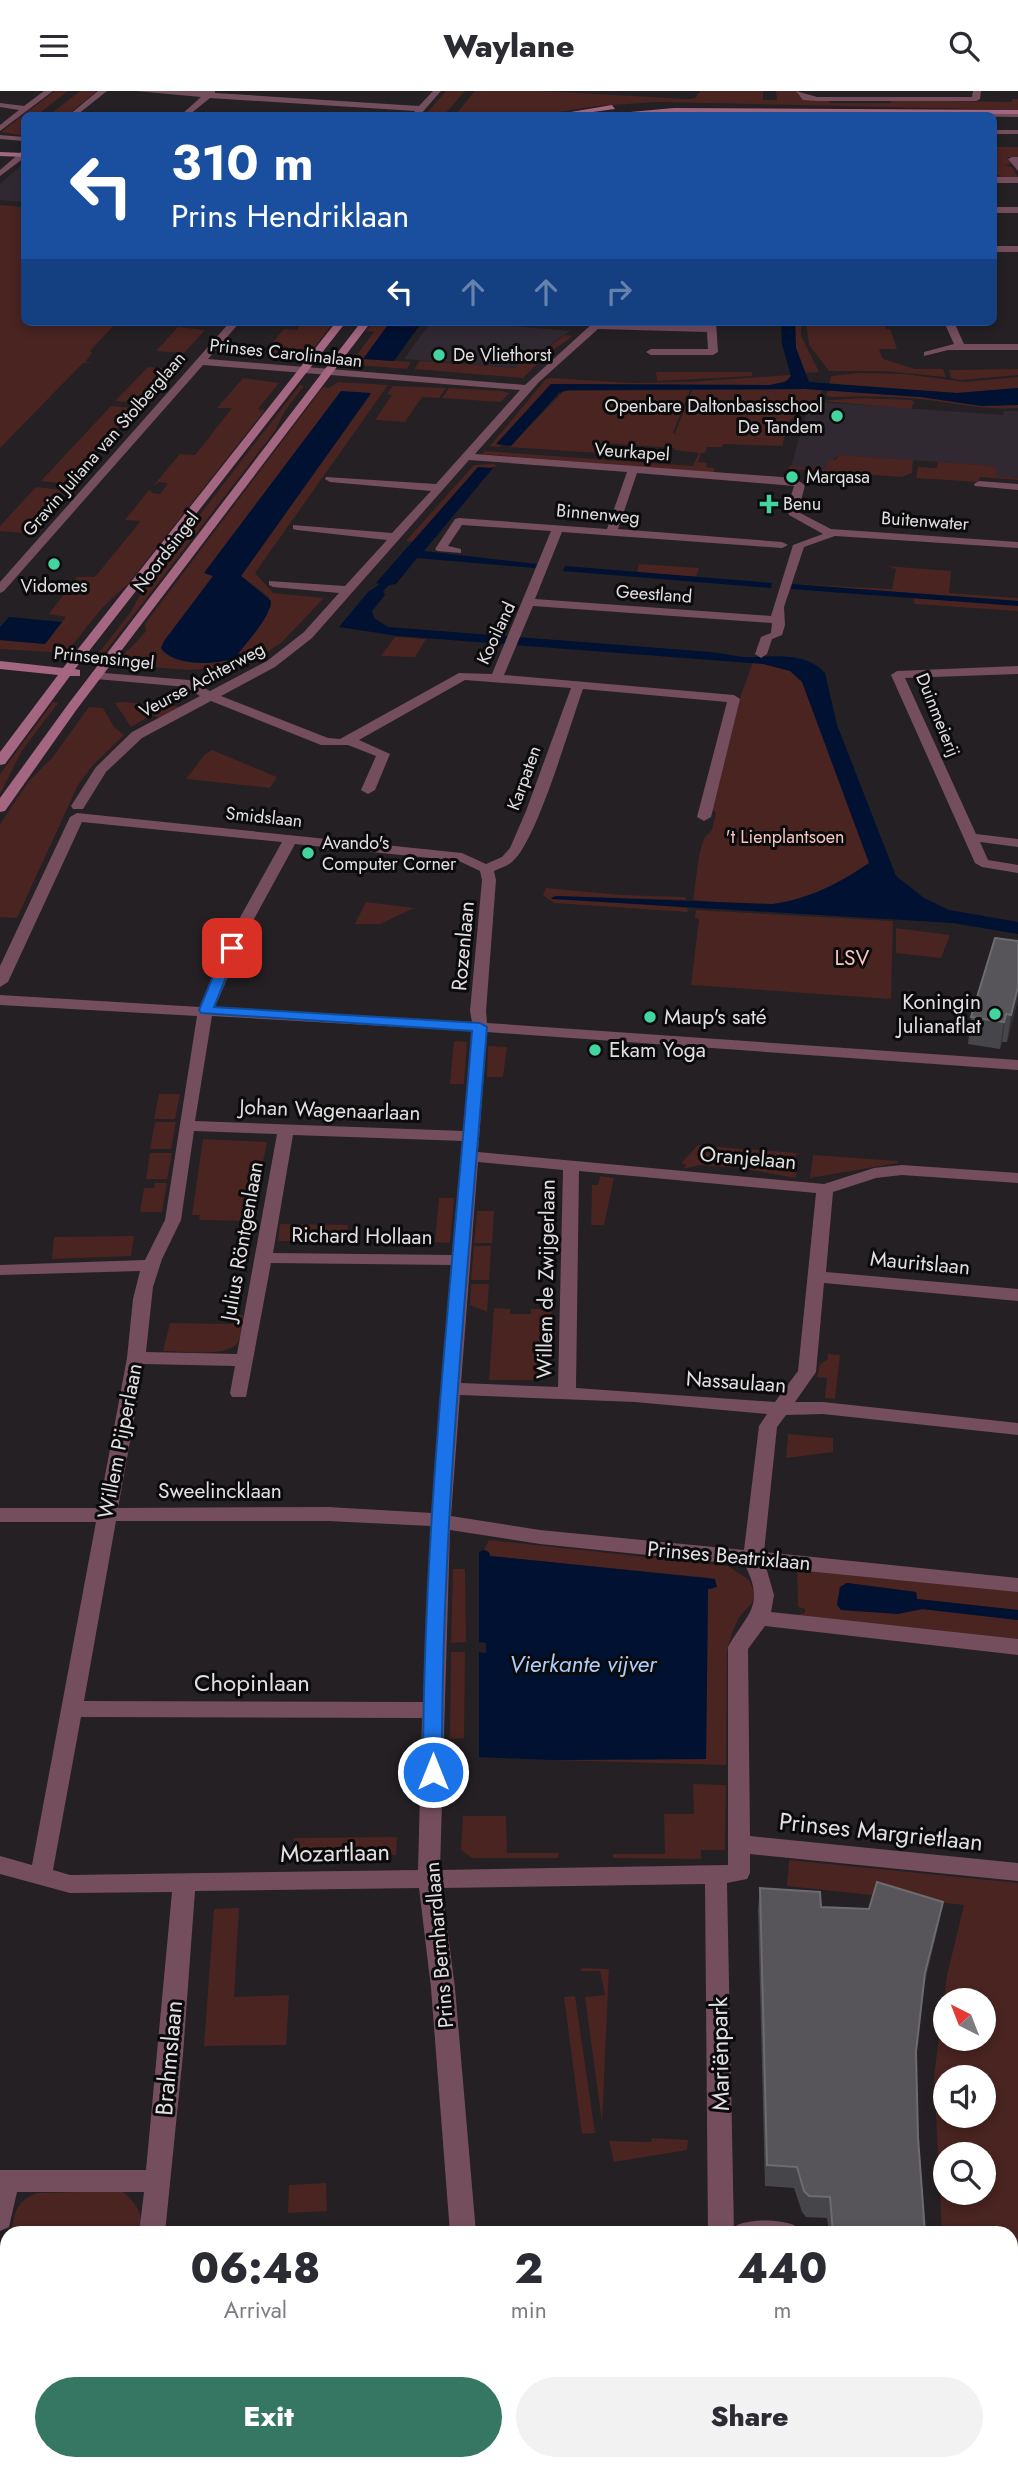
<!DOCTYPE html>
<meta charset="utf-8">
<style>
:root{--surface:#fff;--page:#f2f2f3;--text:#2b2b33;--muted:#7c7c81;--accent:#367764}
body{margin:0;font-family:Jost,sans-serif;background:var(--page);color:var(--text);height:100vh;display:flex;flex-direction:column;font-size:26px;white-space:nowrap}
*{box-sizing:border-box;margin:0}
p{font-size:23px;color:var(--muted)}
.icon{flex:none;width:38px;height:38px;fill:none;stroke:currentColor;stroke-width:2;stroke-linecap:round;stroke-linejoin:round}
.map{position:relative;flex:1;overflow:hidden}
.sheet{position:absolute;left:0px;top:2135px;width:1018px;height:245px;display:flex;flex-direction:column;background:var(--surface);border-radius:21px 21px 0 0;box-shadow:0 4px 10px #0003}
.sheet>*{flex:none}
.top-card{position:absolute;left:21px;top:21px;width:976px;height:214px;border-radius:10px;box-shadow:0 4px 10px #0003;background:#1a4fa0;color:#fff;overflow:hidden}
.needle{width:46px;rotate:318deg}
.fabs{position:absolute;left:933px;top:1897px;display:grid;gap:14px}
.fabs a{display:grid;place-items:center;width:63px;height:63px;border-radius:50%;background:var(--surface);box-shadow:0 4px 10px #0003;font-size:35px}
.pin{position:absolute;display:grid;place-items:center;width:60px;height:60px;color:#fff;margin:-30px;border-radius:14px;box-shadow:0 4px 10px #0006}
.me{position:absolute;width:77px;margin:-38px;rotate:0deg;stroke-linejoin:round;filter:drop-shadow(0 0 5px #0008)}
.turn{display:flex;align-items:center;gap:24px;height:147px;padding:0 35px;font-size:32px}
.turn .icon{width:91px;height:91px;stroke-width:2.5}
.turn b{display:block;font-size:49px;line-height:60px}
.lanes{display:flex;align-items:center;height:66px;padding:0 35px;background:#0003;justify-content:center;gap:35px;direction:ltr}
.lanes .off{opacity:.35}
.eta{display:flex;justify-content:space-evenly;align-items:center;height:119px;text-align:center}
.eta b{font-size:42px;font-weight:800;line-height:49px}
.primary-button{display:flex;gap:14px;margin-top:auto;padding:14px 35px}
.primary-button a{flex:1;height:80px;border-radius:42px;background:var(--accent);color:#fff;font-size:28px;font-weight:800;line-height:80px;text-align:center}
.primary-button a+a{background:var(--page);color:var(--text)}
header{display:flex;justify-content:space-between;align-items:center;height:91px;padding:0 35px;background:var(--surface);font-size:32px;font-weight:800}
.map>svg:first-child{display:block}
.built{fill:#312932}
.green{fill:#492421;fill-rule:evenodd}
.water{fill:#011131}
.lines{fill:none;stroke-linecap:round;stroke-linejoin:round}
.stream{stroke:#011131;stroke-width:3.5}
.street{fill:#754e5e;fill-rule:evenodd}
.secondary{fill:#a46680;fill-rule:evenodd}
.wall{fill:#464549}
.shaded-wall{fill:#312f34}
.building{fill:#57555a;stroke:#6c6b6f;stroke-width:2}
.route{fill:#1a73e8;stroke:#114b97;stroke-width:2}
.poi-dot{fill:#44d49f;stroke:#0c0b0c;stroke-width:2.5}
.labels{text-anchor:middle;stroke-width:6;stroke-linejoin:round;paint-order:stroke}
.far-street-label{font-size:18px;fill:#e2dfe2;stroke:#0c0b0c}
.far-poi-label{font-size:18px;fill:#e2dfe2;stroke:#0c0b0c;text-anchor:start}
.far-park-label{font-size:18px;fill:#f7c4bf;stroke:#0c0b0c}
.street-label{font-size:21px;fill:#e2dfe2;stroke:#0c0b0c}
.park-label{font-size:21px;fill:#f7c4bf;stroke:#0c0b0c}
.poi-label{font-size:21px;fill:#e2dfe2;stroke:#0c0b0c;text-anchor:start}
.water-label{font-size:23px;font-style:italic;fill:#adcdff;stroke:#0c0b0c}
.near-street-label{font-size:24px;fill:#e2dfe2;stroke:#0c0b0c}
</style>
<header><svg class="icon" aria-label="menu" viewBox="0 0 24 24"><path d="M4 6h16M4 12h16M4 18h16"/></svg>Waylane<svg class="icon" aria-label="search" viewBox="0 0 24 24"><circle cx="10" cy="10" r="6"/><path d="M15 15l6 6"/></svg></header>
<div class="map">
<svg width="1018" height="2380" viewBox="0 0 1018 2380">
<rect width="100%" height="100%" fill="#242024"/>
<path class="built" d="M24,72V111L0,109V93Z
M431,231H463L570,240L516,277L404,268Z
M819,311L1003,324L1004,320H1018V387L997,385L994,375L838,364L826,378L791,376L807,320Z"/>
<path class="green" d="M55,0H68L37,24H24V34L20,38L24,39V45L1,41Z
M80,0H97L67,24H49Z
M446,0H465L444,24H425Z
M475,0H541L687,8L695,7L700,0H763V9H777L776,0H798L802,7L829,9L830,12H891V9L1012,11V8H1018V19L658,11L597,15L540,24H455Z
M682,20L1018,22L610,24Z
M994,56H1018V66H1007L1011,73L1005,74L1012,76L1018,86L994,87L1000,85L994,82L998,79L994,76Z
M0,114L24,116V231H117L90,260L92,262L85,271L94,272H83L0,357Z
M301,231H334L307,266L265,265L270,260L266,259L284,238L297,239Z
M373,231H390L364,268L411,271L407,278L357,274L360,273L352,270L374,241L366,240Z
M795,231H801V245L819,281L805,282L796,257Z
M806,231H884L886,238H890L897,258H879L883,268L915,278H943L946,286L884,280H829L809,254Z
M178,236L205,239L184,262L156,260Z
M565,244L573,245L549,262L523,287L414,278L420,270L516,277L520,270H527L534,257L545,258Z
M148,276L170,278L140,312L115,310Z
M1018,278V284L960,289L951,287L949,279Z
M656,281H752V285L657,290Z
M858,282L905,283L965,291L1018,286V297L957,302L829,294L831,285Z
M790,284V289L770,294L551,293L497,353L501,354L500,356L490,355L546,288L552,287L631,292L690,291Z
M243,287L279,292L258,318L265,319L128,493L102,517L66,562L0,558V549L45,553L66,526L49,523L77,486H95L135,437L140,430L125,429L149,399L152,400L151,402L160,403L168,392L159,391L153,395L180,363L195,364L232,317H217Z
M338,291L388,294L255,482L273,502L324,507L282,551L247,575L188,579L151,576L134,571L133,567H118C130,558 137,551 146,540L145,533L323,296L329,297ZM371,303L241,485L269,506L271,515L229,569C209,572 174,576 161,557L214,484L204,482L261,408Z
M300,294L304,295L286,318L274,341L102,565L97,564L130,522L147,492Z
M393,295L446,297L439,307L422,306L405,331L375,329L392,304L387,303Z
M449,297L502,300L509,302L501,311L442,307Z
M805,298L822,299L819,306L789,330L782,355L723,353L722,356H707L705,362H701L698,371L707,372L706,376L715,377L713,382L482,363L485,360L693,375L699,362L674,359L675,357L603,352L598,362L509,356L564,300L690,299L673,342L682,344L675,342L692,299Z
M828,299L921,306L982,315L1018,314V317C990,319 964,314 936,310C901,305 866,305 832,306L826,305Z
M860,307L912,309L914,311L911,318L821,310Z
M111,315L135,317L68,393L41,390Z
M838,364L913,369L912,382L902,386L789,378V375L826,378L828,369H836Z
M938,371L995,375L997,385L1018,387V389L980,386L978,391L916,387L918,376L937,377Z
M494,373L497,375L492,376L412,451L406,450L474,374Z
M36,396L62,399L23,442L0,440V435Z
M639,473L699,477L696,486L637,481Z
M885,475L951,480L949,502L1018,507V510L792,493L892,498L896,478Z
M913,507L1018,514V520L915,513Z
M395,546L426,548L415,566L381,565Z
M753,571L781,574L809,590L876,785L869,825L693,809L699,765L704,747L712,739L716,722L712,718L741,604Z
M53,611L58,612L21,661L0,703V683Z
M123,611L184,616L162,628L152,624L131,636L115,612Z
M89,616L103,617L114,636L124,644L93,674L78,694L17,827L0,826V733L29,690L52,667Z
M212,659L277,686L270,697L186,688L204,664Z
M546,797L621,804L685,806L686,809L553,805L687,817L688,821L554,812L543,804Z
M366,811L414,817L380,833H355Z
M696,819L893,830L891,908L691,894L699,828L695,827Z
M896,837L950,844L941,867L896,862Z
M454,950L467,951L464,993H450Z
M488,955L507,956L503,986H487Z
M159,1003H180L175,1028H154Z
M155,1031H176L171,1058H150Z
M203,1048L267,1051L251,1130L199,1129L200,1124H192Z
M698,1054L743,1058L741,1077L700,1074L683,1078L686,1074L681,1072Z
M747,1058L796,1062V1087L745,1078Z
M150,1062H172L167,1088H146Z
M813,1064L898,1070V1072L810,1087Z
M600,1085L614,1087L604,1134H591L592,1094H598Z
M155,1092H167L162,1121H140L144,1097H154Z
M439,1107H454L450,1152L435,1151Z
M477,1120H494L492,1152H474Z
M280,1133L348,1134L346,1150H278Z
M134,1145L131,1165L52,1168L54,1146Z
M474,1155H491L489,1189H471Z
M471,1193H489L487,1221L470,1214Z
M494,1217L510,1218V1223H531V1218H552L551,1229L544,1230L543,1280H536L535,1289H489Z
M236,1223L243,1224C242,1232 242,1244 238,1251C229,1267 180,1260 163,1260L170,1232L232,1233Z
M828,1263L840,1264L835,1308L825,1307L827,1287L817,1286L820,1273L828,1268Z
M788,1343L833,1347V1361L786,1367Z
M489,1449L728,1475L749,1489L755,1503L752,1512L739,1526L732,1542L727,1560L726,1674L553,1669L706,1668L708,1498H714L710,1487L489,1465L484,1459Z
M797,1475L1018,1499V1519L917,1508L916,1501L847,1492L840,1496L837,1513C853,1522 904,1524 922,1518L1018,1529V1551L805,1527L797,1524L805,1522V1518L798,1516Z
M453,1478H465L466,1551L451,1552Z
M451,1561H465L464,1647L450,1648Z
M693,1693L726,1694L725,1759H701V1768L613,1767V1763H665L664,1723H694Z
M463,1725H506L507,1762H559L558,1767H472L461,1759Z
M397,1746L396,1764H390L391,1770L293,1772L294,1747Z
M789,1769L1018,1792V2380H1001L1000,2373H1012V2142H942L934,1985L947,1884L964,1814L787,1795ZM945,1909H984V1948H945ZM945,1986H984V2025H945ZM945,2063H984V2102H945Z
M239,1817L234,1906L289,1904L286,1954L204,1955L214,1818Z
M581,1877L609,1878L602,2031L585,1906L605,1904L600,1880H581Z
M575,1905L595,2042L582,2043L564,1906Z
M652,2047L688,2049L687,2059L614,2071L609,2050L651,2051Z
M326,2092L327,2120L288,2122L289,2094Z
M121,2100C136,2110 144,2124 141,2142H12C13,2123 17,2109 37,2102Z"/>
<path class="water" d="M390,231H422L394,270L363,268Z
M781,231H795L796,257L809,291L957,302L1018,297V314L982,315L921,306L805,298L568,299L559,302L511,355L496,353L551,293L770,294L785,291L791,285L782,253Z
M341,300L371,302L241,485L271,510C270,528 246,551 236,566C217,575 173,575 161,557L164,550L213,485L204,482Z
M478,376L493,377L424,460L537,473L535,477L417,467L396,493L389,494L383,500L385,504L372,520L374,527L388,536L710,561C725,562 738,567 753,566C776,565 808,562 825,582L837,634L896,785L924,807L949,819L1018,831V843L953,832L552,808L551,807L556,805L772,813C809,808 838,793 869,772L802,591L790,580L763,573L398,545L339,536L368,501L380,493L376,492Z
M565,475L772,492L771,497L563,480Z
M792,493L1018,510V515L791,498Z
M9,526L62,531L45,553L0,549V536Z
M484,1459L489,1461L490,1465L715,1488L717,1496L708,1498L706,1668L553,1669L479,1666V1561L486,1562V1552L479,1551V1461Z
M847,1492L916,1501L917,1508L1018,1519V1529L922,1518L898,1523L841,1519L837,1514L840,1496Z"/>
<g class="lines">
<path class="stream" d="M775,22H820"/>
<path class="street" d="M44,0H53L0,40V34L19,19L0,16V12L24,15Z
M98,0H107L77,24H69Z
M136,0H215V2L419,15L433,0H441L420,24H412L415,20L210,7L189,24H181L201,6Z
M796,0L817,6H972L973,0H981L980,8L976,10H817L803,9Z
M882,22H1018V26L881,24Z
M994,39H1018V43H994Z
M0,44L24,46V50L0,48Z
M21,61H24V67L0,85V79Z
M1012,66H1018V80L1008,68Z
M994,86H1018V92H994Z
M994,116H1018V122H994Z
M994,155H1018V161H994Z
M230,231H240L208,268L525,294L594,231L706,235V231H716L718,261L713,264H651L646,261L651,258H708L707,241L598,238L539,291L475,363L794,387L805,394L799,418L800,422L831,438L1018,451V457L835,445L804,456L784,516L785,534L782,544L772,548L767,563L761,567L755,563L761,546L771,542L772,532L533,515L504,584L734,604L740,608L711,726L704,730L697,726L727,611L583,598C570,634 537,749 513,770C508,775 500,777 494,780L496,789L486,920L487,932L1018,969V979L487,941L478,1061L824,1093L874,1077L902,1074L1018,1082V1092L902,1084L876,1087L833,1101L826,1181L1018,1198V1210L824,1192L816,1281L795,1311H823L1018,1332V1344L823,1323L786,1324L777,1336L764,1461L1018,1487V1501L766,1476L774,1504L771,1521L1018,1548V1564L765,1535L748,1558L750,1745L1018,1772V1790L750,1763V1782L747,1788L727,1792L734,2141L737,2134C753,2128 778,2128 794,2134L798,2142H708L705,1793L442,1797L455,1897L476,2142H450L431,1897L419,1797L195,1800L183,1963L165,2142H139L144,2101H17L9,2136L0,2140V2079H146L172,1801L70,1802L0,1783V1765L32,1774L96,1431H0V1417H99L127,1267L133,1208L140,1180L0,1184V1174L145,1169L165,1129L197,925L0,914V904L200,916L233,839L282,751L82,731L8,891L0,896V875L70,726L77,722L462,762L486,773L502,766L510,757L526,720L571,597L465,589L359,649L390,663L375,699L368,703L361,699L376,665L348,654H321L211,610L142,647L106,681L83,718H73L71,715L96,676L132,641L200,605L186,596L96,588L92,587V581L189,589L210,600L267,570L304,541L339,502L273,496L269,494V490L345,495L387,449L297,439L293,438V434L392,442L431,400L330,391L325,388L326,386L436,393L520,299L203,274L4,500L0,502V491ZM469,369L627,381L607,438L459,427L455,428L435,458L437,460L461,462V458L448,455L462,434L551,440L492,583L459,582L340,648L328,647L221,605L275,576L312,547ZM637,382L794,395L787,418L789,424L823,443L793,454L771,525L535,508L562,441L782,457L788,454L782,451L618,438ZM295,753L459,770L480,780L482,789L470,920L472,931L215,916L248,839ZM212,925L472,940L464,1040L195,1030ZM194,1040L277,1043L237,1263L146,1261L153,1196L162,1168L181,1129ZM293,1044L463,1050L453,1164L273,1162ZM478,1071L563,1079L558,1296L461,1292ZM579,1080L816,1102L798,1280L775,1311L576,1297ZM271,1172L452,1174L432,1422L328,1416L118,1417L144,1273L235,1275L230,1302L232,1306H246ZM460,1304L635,1311L767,1323L759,1335L744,1459L540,1439L451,1425ZM116,1430H328L431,1435L423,1611L84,1610ZM450,1439L540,1453L745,1474C766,1516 746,1523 728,1556V1774L440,1779ZM81,1626L422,1627L418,1779L70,1784L53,1779Z
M944,231H954L964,253H1018V259H948L924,265V261L954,253Z
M979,390L1018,393V399L975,395L974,393Z
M1018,575V583L905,587L976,743L1018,748V756L980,751L988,769L1018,774V782L982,776L975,772L891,584L897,580Z
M0,2183H7V2207H0Z
M472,2373H500V2380H472Z"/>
<path class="secondary" d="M612,14L615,18L570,24H553Z
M674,17L1018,19V23L674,21L597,24Z
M0,61L24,62V66L0,65Z
M336,231H346L75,578L80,579V585H70L5,673L0,674V661L58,584L0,578V570L63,577Z
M361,231H371L77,618L5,720L0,721V707L69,612Z"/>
</g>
<path class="wall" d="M1018,908L1007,951H1002L1000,958L968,953L971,926Z
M760,1797L821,1816L869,1818L943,1811L939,1832L924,1895L916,1961L918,2046L925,2142H829L827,2127L806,2126L802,2121L794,2097L765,2095L758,1819Z
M882,2373H992L990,2380H884Z"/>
<path class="shaded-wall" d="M1018,896V908L1007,951L1011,924Z
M1006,923L1002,951L1000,958L1004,931Z
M943,1811L939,1832L922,1903L925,1882Z
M977,2373H992L990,2380H975Z"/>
<path class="building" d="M995,847L1018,850V896L1011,924L1006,923L1004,931L971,926Z
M877,1791L943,1811L925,1882L916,1961L918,2046L925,2142H833L830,2106L809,2105L804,2100L797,2076L767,2074L760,1797L820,1801L821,1816L869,1818Z
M894,2373H937L939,2380H896Z
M943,2373H981L983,2380H950Z"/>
<path class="route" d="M232,853L238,857L214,916L480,932L487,936C468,1184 441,1433 442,1681L440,1687L433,1689L426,1687L423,1681C423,1434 452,1186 472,940L201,922L199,919L225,857Z"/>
<g class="poi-dot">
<circle cx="439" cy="264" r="7"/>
<circle cx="837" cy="325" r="7"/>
<circle cx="792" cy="386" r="7"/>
<path d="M765.5 402.5h7v7h7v7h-7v7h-7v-7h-7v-7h7z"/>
<circle cx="54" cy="473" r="7"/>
<circle cx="308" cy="762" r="7"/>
<circle cx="995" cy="923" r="7"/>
<circle cx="650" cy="926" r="7"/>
<circle cx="595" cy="959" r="7"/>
</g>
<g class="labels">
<g class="far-street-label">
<text transform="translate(286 262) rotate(6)" y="6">Prinses Carolinalaan</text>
<text transform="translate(104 353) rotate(-49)" y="6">Gravin Juliana van Stolberglaan</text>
<text transform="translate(632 361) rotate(4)" y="6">Veurkapel</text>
<text transform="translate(598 423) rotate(5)" y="6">Binnenweg</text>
<text transform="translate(925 430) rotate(4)" y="6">Buitenwater</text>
<text transform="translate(166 461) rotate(-53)" y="6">Noordsingel</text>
<text transform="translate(654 503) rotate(4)" y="6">Geestland</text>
<text transform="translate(496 542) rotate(-65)" y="6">Kooiland</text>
<text transform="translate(104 567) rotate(6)" y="6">Prinsensingel</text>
<text transform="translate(202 589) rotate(-28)" y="6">Veurse Achterweg</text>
<text transform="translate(938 624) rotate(68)" y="6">Duinmeierij</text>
<text transform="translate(524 687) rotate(-70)" y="6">Karpaten</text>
<text transform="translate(264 726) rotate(6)" y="6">Smidslaan</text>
</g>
<g class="far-poi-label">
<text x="453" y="270">De Vliethorst</text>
<text x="823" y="321" text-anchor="end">Openbare Daltonbasisschool<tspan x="823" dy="21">De Tandem</tspan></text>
<text x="806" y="392">Marqasa</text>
<text x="783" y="419">Benu</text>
<text x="54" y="501" text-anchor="middle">Vidomes</text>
<text x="322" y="758">Avando's<tspan x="322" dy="21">Computer Corner</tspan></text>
</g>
<g class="far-park-label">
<text x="785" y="752">'t Lienplantsoen</text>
</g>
<g class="street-label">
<text transform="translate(463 855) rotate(-85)" y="7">Rozenlaan</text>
<text transform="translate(330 1019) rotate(2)" y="7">Johan Wagenaarlaan</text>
<text transform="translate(748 1067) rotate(5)" y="7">Oranjelaan</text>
<text transform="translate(362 1145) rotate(1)" y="7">Richard Hollaan</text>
<text transform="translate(242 1150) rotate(-80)" y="7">Julius Röntgenlaan</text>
<text transform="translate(920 1172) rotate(5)" y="7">Mauritslaan</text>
<text transform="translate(546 1188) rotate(-89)" y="7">Willem de Zwijgerlaan</text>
<text transform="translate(736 1291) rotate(4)" y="7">Nassaulaan</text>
<text transform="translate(120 1350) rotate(-79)" y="7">Willem Pijperlaan</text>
<text x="220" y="1407">Sweelincklaan</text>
<text transform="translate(729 1465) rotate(5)" y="7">Prinses Beatrixlaan</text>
<text transform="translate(439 1854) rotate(-95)" y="7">Prins Bernhardlaan</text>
</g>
<g class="park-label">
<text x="852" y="874">LSV</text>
</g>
<g class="poi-label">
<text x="981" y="918" text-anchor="end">Koningin<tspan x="981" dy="24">Julianaflat</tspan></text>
<text x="664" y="933">Maup's saté</text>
<text x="609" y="966">Ekam Yoga</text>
</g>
<g class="water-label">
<text x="583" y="1581">Vierkante vijver</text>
</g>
<g class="near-street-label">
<text x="252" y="1600">Chopinlaan</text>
<text transform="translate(881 1741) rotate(6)" y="8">Prinses Margrietlaan</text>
<text transform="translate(335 1762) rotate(-1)" y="8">Mozartlaan</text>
<text transform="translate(720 1963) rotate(-91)" y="8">Mariënpark</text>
<text transform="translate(169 1967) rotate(-85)" y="8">Brahmslaan</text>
</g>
</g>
</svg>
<div class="fabs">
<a><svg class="needle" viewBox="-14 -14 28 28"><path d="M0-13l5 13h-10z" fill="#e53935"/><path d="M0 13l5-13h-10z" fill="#7c7c81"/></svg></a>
<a><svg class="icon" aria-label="sound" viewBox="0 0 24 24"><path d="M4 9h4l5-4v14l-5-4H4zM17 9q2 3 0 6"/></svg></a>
<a><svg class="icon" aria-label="search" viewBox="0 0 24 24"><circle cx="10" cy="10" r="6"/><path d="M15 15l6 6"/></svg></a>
</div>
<div class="pin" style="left:232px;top:857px;background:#d93025"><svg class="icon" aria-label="arrive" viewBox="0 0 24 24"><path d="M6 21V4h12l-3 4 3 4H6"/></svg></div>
<svg class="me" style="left:433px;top:1681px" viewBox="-20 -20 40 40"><circle r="17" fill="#1a73e8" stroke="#fff" stroke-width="3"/><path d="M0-11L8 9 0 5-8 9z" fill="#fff"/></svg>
<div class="top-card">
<div class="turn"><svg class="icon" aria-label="left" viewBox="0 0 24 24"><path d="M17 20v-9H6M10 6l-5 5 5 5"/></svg><div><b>310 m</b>Prins Hendriklaan</div></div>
<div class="lanes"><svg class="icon" aria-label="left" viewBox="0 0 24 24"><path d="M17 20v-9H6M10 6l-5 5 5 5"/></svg><svg class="icon off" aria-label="ahead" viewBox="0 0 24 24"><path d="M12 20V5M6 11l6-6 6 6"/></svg><svg class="icon off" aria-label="ahead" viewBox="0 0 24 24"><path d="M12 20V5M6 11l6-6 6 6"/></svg><svg class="icon off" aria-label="right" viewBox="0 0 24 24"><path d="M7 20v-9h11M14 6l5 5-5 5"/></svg></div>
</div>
<section class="sheet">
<div class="eta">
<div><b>06:48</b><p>Arrival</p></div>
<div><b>2</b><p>min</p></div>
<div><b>440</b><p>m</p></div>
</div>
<div class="primary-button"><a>Exit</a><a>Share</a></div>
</section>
</div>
